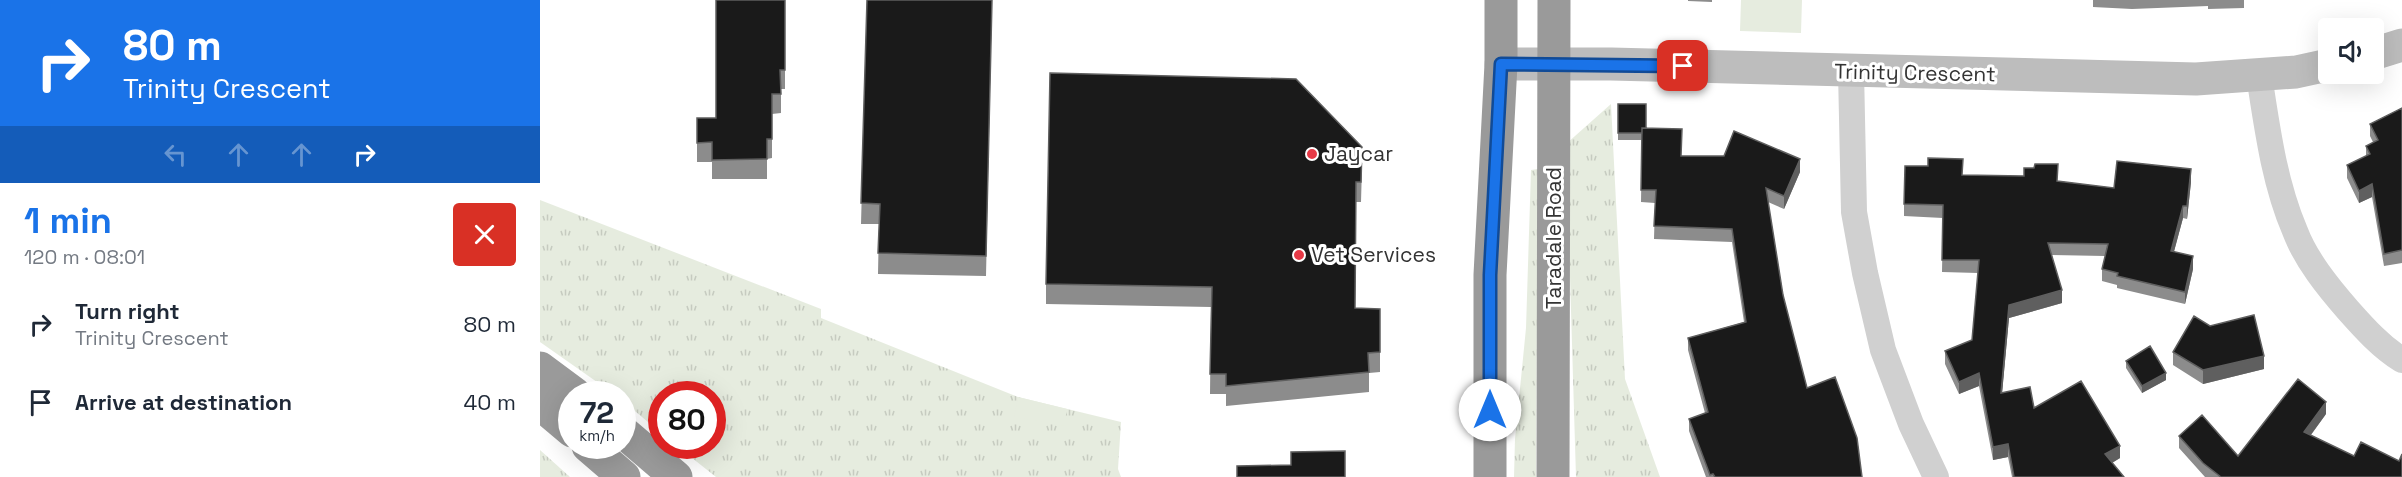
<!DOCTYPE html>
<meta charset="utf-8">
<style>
:root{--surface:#fff;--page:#f2f2f3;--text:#1f2937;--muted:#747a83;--accent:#1a73e8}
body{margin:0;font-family:"Space Grotesk",sans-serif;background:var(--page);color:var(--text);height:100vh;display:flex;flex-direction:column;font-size:22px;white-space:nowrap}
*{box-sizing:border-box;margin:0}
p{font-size:20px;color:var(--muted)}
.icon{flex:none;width:33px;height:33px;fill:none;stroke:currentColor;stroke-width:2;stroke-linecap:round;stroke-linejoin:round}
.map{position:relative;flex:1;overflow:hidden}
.drawer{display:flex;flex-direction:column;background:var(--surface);width:540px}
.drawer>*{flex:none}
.guide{background:#1a73e8;color:#fff;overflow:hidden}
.controls{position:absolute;left:1778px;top:18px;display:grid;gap:12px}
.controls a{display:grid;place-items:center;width:66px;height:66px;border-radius:6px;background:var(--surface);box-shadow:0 6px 24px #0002;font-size:30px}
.speed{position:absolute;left:18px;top:381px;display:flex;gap:12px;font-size:30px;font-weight:700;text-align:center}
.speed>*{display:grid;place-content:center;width:78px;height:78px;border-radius:50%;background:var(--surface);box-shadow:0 6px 24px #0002;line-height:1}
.speed small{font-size:15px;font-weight:400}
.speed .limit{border:9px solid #d22;background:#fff;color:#111}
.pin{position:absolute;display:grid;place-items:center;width:51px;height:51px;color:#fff;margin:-26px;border-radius:12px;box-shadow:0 3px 9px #0006}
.me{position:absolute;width:66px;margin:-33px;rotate:0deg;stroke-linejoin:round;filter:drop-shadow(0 0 4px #0008)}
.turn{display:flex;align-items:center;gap:21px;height:126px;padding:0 24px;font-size:27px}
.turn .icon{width:78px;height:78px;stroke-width:2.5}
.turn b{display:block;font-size:42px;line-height:51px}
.lanes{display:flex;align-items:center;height:57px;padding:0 24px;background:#0003;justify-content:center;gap:30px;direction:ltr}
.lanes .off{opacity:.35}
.round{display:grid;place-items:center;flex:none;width:63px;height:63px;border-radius:6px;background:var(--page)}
.head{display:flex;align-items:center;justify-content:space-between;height:102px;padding:0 24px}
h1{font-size:36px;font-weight:700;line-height:45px;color:var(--accent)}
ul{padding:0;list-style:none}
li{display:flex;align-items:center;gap:18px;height:78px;padding:0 24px}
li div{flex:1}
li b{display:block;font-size:22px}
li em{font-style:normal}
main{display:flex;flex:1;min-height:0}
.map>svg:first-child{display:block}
.grass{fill:url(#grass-tufts)}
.park{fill:#e6ecdf}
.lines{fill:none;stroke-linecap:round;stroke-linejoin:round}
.street{stroke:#d0d0d0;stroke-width:26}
.secondary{stroke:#bdbdbd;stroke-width:33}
.highway{stroke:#9a9a9a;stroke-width:33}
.wall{fill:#8c8c8c}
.shaded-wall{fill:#5f5f5f}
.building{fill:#1a1a1a;stroke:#5f5f5f;stroke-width:1.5}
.route-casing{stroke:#114b97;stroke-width:15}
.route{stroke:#1a73e8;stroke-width:10}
.poi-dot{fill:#e63946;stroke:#fff;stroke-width:2}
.labels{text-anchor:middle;stroke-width:6;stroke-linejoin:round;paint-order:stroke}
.street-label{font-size:21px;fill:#333;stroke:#fff}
.poi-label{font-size:21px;fill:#333;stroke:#fff;text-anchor:start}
</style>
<main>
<section class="drawer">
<div class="guide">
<div class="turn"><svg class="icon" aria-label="right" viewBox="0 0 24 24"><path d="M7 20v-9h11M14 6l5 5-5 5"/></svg><div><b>80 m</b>Trinity Crescent</div></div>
<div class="lanes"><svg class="icon off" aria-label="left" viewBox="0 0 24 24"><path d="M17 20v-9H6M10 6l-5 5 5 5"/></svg><svg class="icon off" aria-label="ahead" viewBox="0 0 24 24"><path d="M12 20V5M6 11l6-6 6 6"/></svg><svg class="icon off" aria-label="ahead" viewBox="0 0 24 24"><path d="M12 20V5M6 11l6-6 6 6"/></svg><svg class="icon" aria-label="right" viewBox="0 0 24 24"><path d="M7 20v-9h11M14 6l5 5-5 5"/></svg></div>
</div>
<div class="head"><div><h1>1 min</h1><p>120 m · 08:01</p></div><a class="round" style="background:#d93025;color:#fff"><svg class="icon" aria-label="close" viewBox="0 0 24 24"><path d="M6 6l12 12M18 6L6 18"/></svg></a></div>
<ul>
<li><svg class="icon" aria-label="right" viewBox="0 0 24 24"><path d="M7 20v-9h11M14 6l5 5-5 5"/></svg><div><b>Turn right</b><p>Trinity Crescent</p></div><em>80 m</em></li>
<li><svg class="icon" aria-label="arrive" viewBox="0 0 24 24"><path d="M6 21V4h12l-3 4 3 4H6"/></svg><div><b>Arrive at destination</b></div><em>40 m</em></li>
</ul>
</section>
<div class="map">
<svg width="1862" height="477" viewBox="0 0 1862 477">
<defs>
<pattern id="grass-tufts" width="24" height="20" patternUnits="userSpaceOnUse" patternTransform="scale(1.5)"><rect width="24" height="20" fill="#e6ecdf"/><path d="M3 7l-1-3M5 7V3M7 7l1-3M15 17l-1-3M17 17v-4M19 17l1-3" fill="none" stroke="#c6cbc0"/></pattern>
</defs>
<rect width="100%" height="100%" fill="#fff"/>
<path class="grass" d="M1071,104L1085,379L1120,477H1036L1026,144Z
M998,169L996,477H974L975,439L986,328L991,170Z
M0,200L281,309V318L478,397L581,422L578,469L581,477H176L137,446H172V394H122L121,433L83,401L82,394H74L0,342Z
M0,450L30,477H0Z"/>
<path class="park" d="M1201,0H1262L1261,33L1200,31Z
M478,397L527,409L524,426L474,417Z"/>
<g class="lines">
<path class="street" d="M1311,71L1314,212L1325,273L1343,350L1371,424L1396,477
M1719,75C1727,127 1734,182 1755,231C1766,260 1788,287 1808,310C1824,328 1841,347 1862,360"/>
<path class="secondary" d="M1833,54L1862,45
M961,64H1071L1656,79L1756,72L1788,65"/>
<path class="highway" d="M0,368L35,394
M0,404L32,431
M82,431L136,477
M48,446L84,477
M950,477V275L961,64V0
M1013,477L1014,0"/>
</g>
<path class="wall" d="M245,0V89H241V113L232,114V158L227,159V179H172V162H157V118H176Z
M327,0H452L446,276L338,274L339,224H321Z
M1148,0H1172V2L1148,1Z
M1553,0H1704V8L1668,9V6L1592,9L1553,7Z
M1078,104L1142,156L1260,172L1244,209L1228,202L1243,295L1267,388L1322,477H1166L1149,431V419L1165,413L1148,350V338L1204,322L1192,242L1114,239L1115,203L1101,202L1102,140H1078Z
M1862,108V263L1844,266L1832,197L1819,203L1807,178V165L1826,156V146L1833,142L1830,136V124Z
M822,167L821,202H816L815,308L840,309V372L829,373V392L686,406V394H670L671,307L506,304V284Z
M1518,181L1574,188L1651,182L1647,219L1643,218L1634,251L1653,269L1645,304L1577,288V285L1562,281V269L1565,256L1512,255L1522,303L1469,318L1462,393L1494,408L1580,458L1572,463L1584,477H1472L1468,457L1453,460L1439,386L1419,394L1405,364V351L1432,340L1438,273L1402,272L1403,218L1364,216V204Z
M1633,352L1724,369L1663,384L1633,365Z
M1586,361L1626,380L1602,393L1586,368Z
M1786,414L1771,435L1814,456L1859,461L1862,477H1665L1639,448V436L1698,456Z"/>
<path class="shaded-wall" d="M1260,159V172L1244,209V196Z
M1651,169V182L1647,219V206Z
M1832,184V197L1819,203V191Z
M1643,206V218L1631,263V251Z
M1653,256V269L1645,304V292Z
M1522,290V303L1469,318L1461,405V393L1469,305Z
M1724,356V369L1663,384V370Z
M1439,373V386L1419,394V382Z
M1626,373V380L1602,393V386Z
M1786,402V414L1764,444V432Z
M1468,444V457L1453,460V447Z
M1580,446V458L1565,467V454Z"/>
<path class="building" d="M176,0H245V70H240L241,94H232V139H227V159L172,160V142L157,143V118H176Z
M327,0H452L446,256L338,253L340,204L321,203Z
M510,73L756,79L822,147L821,182H816L815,308L840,309V352L828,353L829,372L686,386V374H670L672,287L506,284Z
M1078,104H1106V128H1102V133H1078Z
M1862,108V250L1844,254L1832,184L1819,191L1807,165L1830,154L1826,146L1838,140L1830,124Z
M1102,128L1142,129L1141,156H1184L1194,131L1260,159L1244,196L1226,188L1243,295L1267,388L1295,377L1317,438L1322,477H1175L1173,474L1170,475L1149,419L1168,412L1148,338L1206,322L1192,229L1114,226L1116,190H1101Z
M1388,158L1423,159L1422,175L1484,176V168H1494L1495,164H1518L1517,181L1574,188L1577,161L1651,169L1647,206H1643L1631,251L1653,256L1645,292L1577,276L1578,273L1562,269L1568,244L1508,243L1522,290L1469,305L1461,393L1490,387L1494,408L1541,381L1580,446L1565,454L1584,477H1474L1468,444L1453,447L1439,373L1419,382L1405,351L1432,340L1439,260H1402L1403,205L1364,204L1365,166H1388Z
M1714,315L1724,356L1663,370L1633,352L1654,316L1670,326Z
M1610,346L1626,373L1602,386L1586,361Z
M1758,379L1786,402L1764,432L1814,456L1821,442L1859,461L1862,454V477H1681L1663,463L1639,436L1662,415L1698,456Z
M805,451V477H697V466L751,465V452Z"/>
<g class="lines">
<g class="route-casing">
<path id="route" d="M950,410V275L961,64L1143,66"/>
</g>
<use href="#route" class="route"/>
</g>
<g class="poi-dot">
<circle cx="772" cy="154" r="6"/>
<circle cx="759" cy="255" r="6"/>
</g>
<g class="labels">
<g class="street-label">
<text transform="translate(1375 73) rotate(1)" y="7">Trinity Crescent</text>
<text transform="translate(1014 238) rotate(-90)" y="7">Taradale Road</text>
</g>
<g class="poi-label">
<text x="784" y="161">Jaycar</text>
<text x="771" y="262">Vet Services</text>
</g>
</g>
</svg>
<div class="controls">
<a><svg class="icon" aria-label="sound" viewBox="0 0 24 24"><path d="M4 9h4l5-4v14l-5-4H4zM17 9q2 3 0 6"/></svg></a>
</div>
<div class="speed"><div>72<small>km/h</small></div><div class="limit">80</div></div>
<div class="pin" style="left:1143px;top:66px;background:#d93025"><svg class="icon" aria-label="arrive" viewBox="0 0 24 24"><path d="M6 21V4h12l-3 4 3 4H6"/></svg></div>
<svg class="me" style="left:950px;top:410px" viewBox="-20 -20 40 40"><circle r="19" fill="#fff"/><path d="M0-13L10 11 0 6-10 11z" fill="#1a73e8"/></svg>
</div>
</main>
